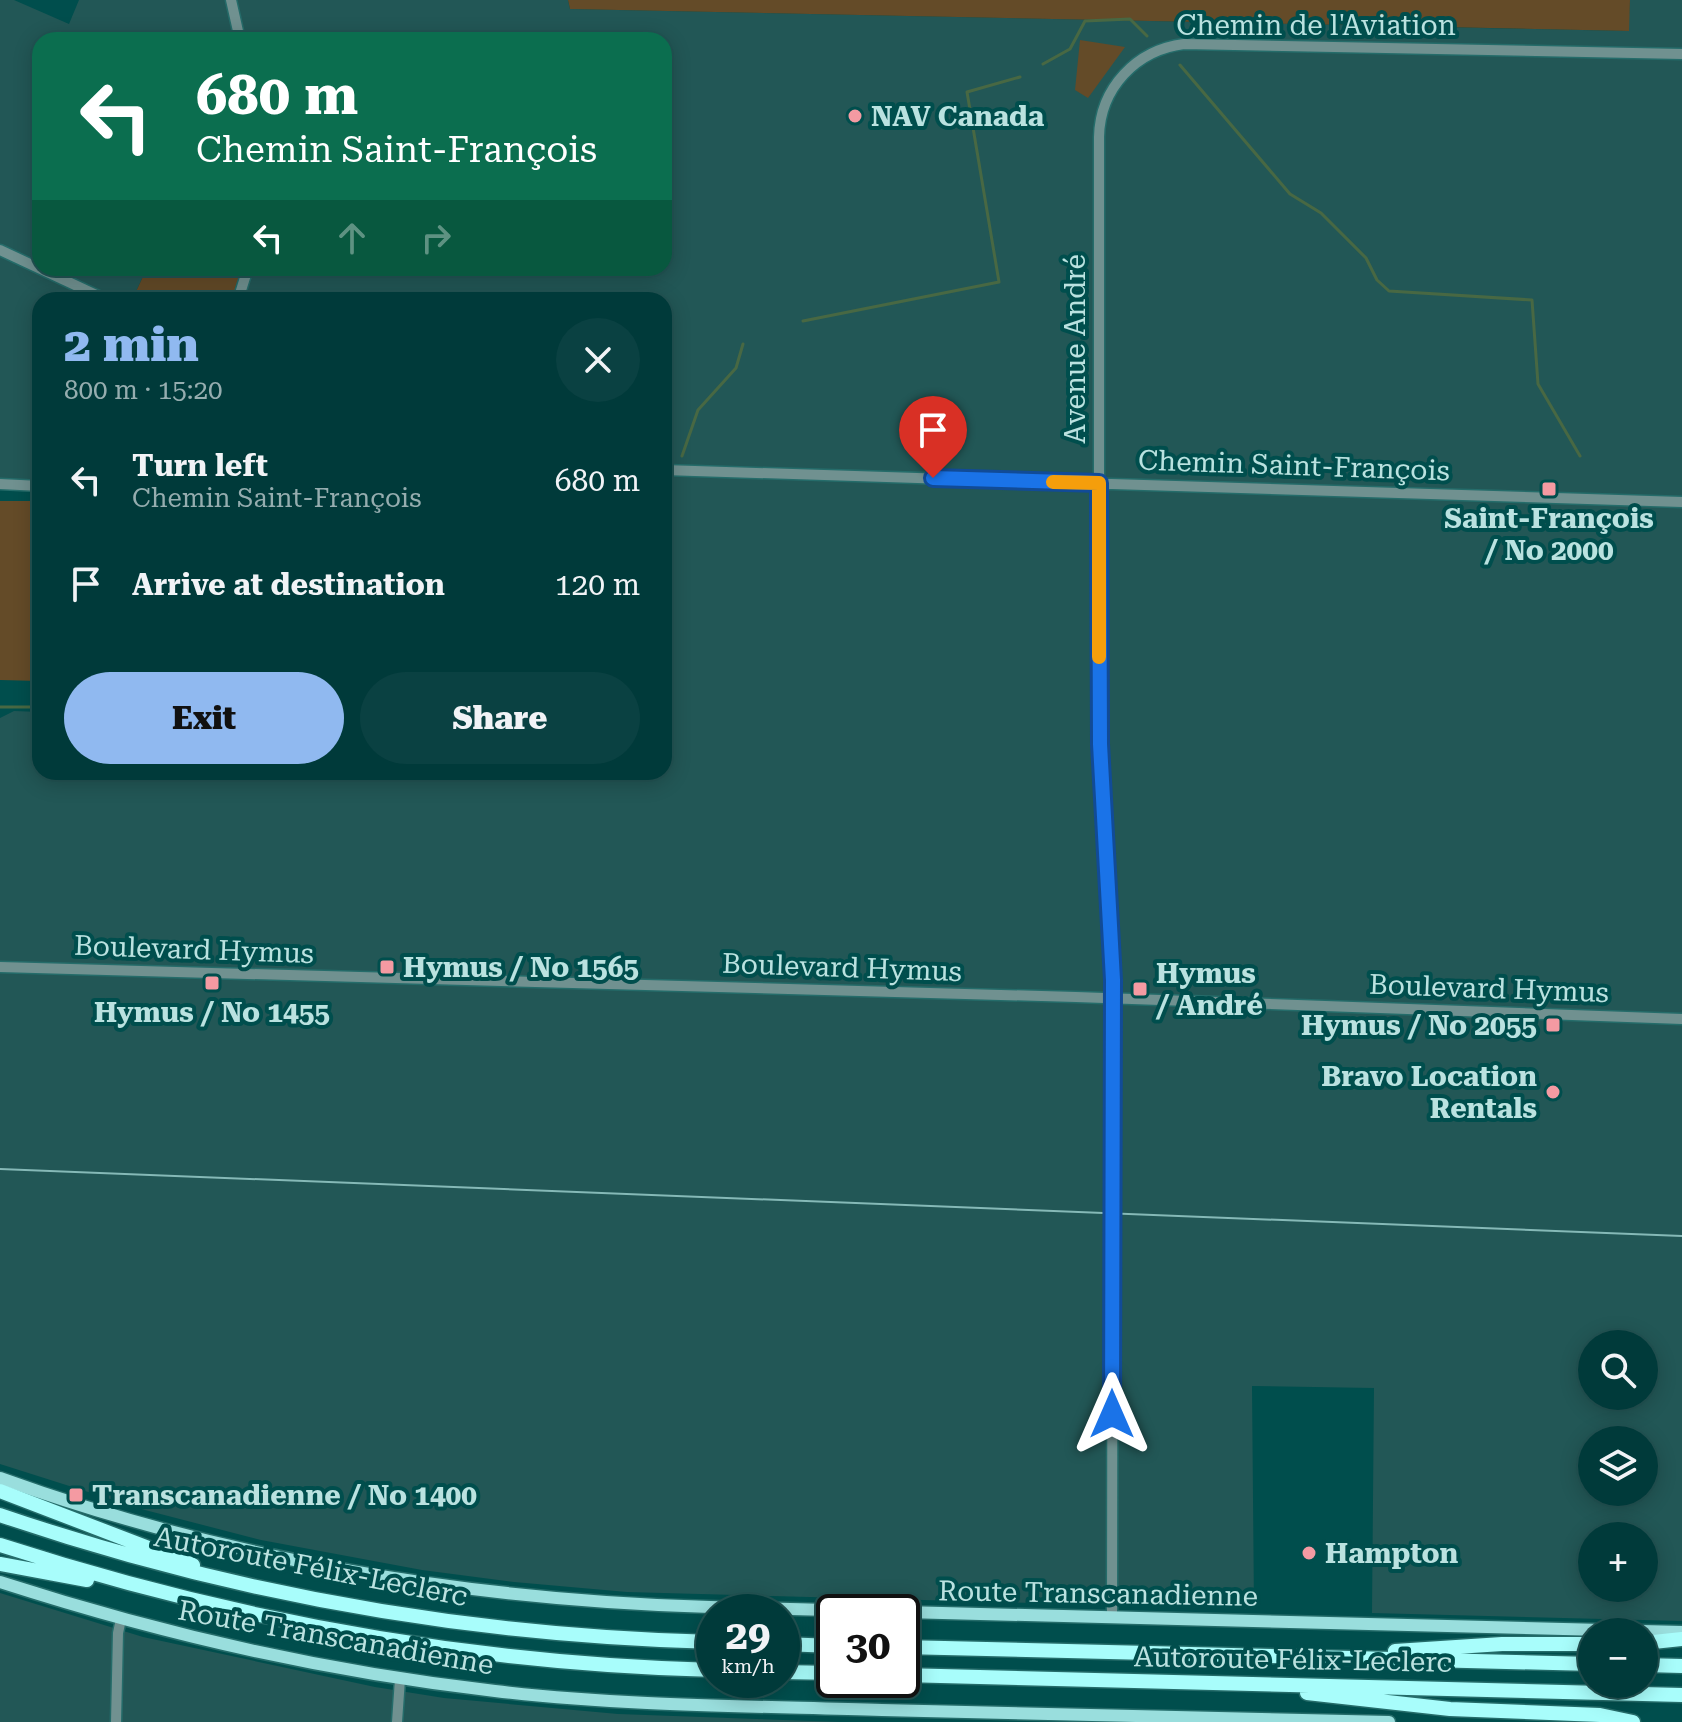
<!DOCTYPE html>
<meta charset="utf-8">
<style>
:root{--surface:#003a3a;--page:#0a4142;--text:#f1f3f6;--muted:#95adaf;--line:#225454;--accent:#90b9f0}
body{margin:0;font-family:"Roboto Serif",serif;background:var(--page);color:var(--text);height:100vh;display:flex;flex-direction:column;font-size:30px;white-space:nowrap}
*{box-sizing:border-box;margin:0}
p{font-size:26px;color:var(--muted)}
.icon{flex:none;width:44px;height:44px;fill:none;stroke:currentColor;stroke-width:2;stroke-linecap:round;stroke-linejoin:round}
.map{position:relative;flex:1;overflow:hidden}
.drawer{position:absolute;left:32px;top:292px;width:640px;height:488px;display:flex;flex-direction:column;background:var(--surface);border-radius:24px;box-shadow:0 4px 20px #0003,0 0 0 2px var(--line)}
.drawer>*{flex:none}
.banner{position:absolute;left:32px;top:32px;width:640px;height:244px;border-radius:24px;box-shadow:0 4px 20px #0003,0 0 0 2px var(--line);background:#0b6e4f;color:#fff;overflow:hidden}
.buttons{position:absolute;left:1578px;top:1330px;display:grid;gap:16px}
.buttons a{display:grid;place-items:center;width:80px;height:80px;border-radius:50%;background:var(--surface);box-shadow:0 4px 20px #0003,0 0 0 2px var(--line);font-size:40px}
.speed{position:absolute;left:696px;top:1594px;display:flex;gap:16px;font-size:40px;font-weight:700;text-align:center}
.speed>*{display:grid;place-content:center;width:104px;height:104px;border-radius:50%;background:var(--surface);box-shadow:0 4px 20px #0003,0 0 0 2px var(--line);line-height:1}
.speed small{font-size:20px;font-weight:400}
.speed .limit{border:4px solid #111;border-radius:12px;background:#fff;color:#111}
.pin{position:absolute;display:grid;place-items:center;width:68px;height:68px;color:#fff;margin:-82px -34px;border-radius:50% 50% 50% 0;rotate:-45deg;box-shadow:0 0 8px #0007}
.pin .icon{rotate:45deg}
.me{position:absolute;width:88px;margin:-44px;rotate:0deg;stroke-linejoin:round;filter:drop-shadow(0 0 6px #0008)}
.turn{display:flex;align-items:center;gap:28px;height:168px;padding:0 32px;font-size:36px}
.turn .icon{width:104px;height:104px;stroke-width:2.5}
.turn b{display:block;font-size:56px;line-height:68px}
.lanes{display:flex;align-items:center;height:76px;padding:0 32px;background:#0003;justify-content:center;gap:40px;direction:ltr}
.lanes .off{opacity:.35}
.round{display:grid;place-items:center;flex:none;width:84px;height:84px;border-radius:42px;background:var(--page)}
.summary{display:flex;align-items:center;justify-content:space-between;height:136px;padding:0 32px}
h1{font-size:48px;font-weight:800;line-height:60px;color:var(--accent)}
.action{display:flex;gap:16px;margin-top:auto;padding:16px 32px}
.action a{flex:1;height:92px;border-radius:48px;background:var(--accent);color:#111;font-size:32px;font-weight:800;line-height:92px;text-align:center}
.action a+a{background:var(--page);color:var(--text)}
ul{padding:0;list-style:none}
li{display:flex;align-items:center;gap:24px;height:104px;padding:0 32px}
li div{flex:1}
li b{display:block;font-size:30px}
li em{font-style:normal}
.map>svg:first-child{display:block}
.built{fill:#225756;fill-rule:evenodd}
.green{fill:#644b28}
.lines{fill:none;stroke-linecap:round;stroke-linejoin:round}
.stream{stroke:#486843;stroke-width:3}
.minor-casing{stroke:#256c6a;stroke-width:13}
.major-casing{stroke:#256c6a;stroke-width:15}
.highway-casing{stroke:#256c6a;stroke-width:17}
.minor{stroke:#709190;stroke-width:10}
.major{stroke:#99dedd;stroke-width:12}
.highway{stroke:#a8fdfb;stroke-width:14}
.tram{stroke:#86b9b7;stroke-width:2}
.route-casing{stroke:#114b97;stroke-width:20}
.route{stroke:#1a73e8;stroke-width:14}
.slow{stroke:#f59e0b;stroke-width:14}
.poi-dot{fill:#f49aa2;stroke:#004e4d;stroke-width:3}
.labels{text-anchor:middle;stroke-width:8;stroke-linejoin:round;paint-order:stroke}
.street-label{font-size:28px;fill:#bae2e0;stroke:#004e4d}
.poi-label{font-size:28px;font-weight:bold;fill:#bae2e0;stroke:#004e4d;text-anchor:start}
</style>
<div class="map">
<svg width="1682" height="1722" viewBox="0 0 1682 1722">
<rect width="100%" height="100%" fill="#004e4d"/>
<path class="built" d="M0,0H14L69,24L79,0H568L570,9L1628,31L1630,0H1682V1621L1372,1613L1374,1388L1252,1386L1254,1609L627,1592L514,1582L422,1570L261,1540L145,1510L0,1464V718L14,711L40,712V772H664V730H674L664,473V300H238L248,268H664V40H40V268H147L132,300H40V486L0,483ZM1592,1344H1644V1396H1592ZM1592,1440H1644V1492H1592ZM1592,1536H1644V1588H1592Z
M0,1593L143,1637L375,1687L444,1698L618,1714L841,1722H0Z"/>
<path class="green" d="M568,0H1630L1629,31L570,9Z
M1080,40L1125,47L1088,98L1075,90Z
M147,268H248L238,300H132Z
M0,501H40V681L0,680Z"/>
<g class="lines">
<path class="stream" d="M1043,64L1070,49L1085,21L1130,19L1147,36
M1180,65L1290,194L1321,213L1366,258L1377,280L1389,291L1532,300L1538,384L1580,456
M803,321L999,282L967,92L1020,77
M682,456L698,410L736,368L743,344
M0,707H40"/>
<g class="minor-casing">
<path id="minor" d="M231,0L240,40
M0,250L107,300
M238,300L248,268
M664,470L1682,502
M0,484L40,486
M0,967L1076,997L1682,1019
M1112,1617L1113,980L1099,733V137C1100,88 1136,50 1184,44L1682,54
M116,1722L118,1633L121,1619
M397,1722L400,1679"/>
</g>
<g class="major-casing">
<path id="major" d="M0,1478C226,1560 470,1600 710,1607L1682,1632
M0,1582C161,1634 326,1672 495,1691C623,1706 753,1706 882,1710C1051,1714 1220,1718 1389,1722"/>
</g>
<g class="highway-casing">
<path id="highway" d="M0,1491L193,1565
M0,1515C231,1594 471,1636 714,1642
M0,1545C232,1620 470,1664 714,1670
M0,1564L87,1580
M1644,1643L1682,1639
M782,1644L834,1646
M902,1647L1592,1664
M1395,1651L1502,1644H1592
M1644,1665L1682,1666
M782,1672L834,1673
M902,1675L1682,1695
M1307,1693L1450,1709L1600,1715L1633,1722"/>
</g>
<use href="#minor" class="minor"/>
<use href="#major" class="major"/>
<use href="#highway" class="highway"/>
<path class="tram" d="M0,1169L1682,1236"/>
</g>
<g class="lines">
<g class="route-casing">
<path id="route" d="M933,478L1099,483L1100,744L1113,980L1112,1414"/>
</g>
<use href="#route" class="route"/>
<path class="slow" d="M1053,482L1099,483V657"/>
</g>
<g class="poi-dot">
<circle cx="855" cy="116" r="8"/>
<rect x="1541" y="481" width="16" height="16" rx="4"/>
<rect x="379" y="959" width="16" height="16" rx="4"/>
<rect x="204" y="975" width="16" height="16" rx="4"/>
<rect x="1132" y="981" width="16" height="16" rx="4"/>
<rect x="1545" y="1017" width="16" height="16" rx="4"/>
<circle cx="1553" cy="1092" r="8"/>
<rect x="68" y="1487" width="16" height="16" rx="4"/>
<circle cx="1309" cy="1553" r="8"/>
</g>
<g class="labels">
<g class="street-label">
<text x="1316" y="35">Chemin de l'Aviation</text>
<text transform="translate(1075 349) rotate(-90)" y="10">Avenue André</text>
<text transform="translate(1294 465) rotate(2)" y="10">Chemin Saint-François</text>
<text transform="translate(194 949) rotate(2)" y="10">Boulevard Hymus</text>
<text transform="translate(842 967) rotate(2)" y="10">Boulevard Hymus</text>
<text transform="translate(1489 988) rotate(2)" y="10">Boulevard Hymus</text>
<text transform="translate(311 1566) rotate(11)" y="10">Autoroute Félix-Leclerc</text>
<text transform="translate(1098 1593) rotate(1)" y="10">Route Transcanadienne</text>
<text transform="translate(336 1637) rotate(10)" y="10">Route Transcanadienne</text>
<text transform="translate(1293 1659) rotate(1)" y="10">Autoroute Félix-Leclerc</text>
</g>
<g class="poi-label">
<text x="871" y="126">NAV Canada</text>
<text x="1549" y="528" text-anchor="middle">Saint-François<tspan x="1549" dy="32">/ No 2000</tspan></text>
<text x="403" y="977">Hymus / No 1565</text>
<text x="1156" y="983">Hymus<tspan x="1156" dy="32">/ André</tspan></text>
<text x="212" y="1022" text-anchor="middle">Hymus / No 1455</text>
<text x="1537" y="1035" text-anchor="end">Hymus / No 2055</text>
<text x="1537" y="1086" text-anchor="end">Bravo Location<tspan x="1537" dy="32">Rentals</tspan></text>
<text x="92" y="1505">Transcanadienne / No 1400</text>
<text x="1325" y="1563">Hampton</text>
</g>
</g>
</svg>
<div class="buttons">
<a><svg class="icon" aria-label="search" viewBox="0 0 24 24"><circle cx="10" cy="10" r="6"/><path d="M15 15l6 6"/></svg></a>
<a><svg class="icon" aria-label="layers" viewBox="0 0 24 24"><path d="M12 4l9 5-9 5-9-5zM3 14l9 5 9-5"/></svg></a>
<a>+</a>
<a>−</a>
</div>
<div class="speed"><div>29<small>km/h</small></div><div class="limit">30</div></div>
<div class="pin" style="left:933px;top:478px;background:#d93025"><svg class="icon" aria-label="arrive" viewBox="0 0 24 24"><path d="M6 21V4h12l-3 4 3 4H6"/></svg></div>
<svg class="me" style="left:1112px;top:1414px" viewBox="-20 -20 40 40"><path d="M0-17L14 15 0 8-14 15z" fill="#1a73e8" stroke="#fff" stroke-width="4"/></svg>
<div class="banner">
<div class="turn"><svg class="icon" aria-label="left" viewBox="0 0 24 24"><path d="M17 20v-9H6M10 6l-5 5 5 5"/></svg><div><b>680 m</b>Chemin Saint-François</div></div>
<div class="lanes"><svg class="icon" aria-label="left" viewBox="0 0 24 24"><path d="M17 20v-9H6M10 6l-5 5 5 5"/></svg><svg class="icon off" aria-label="ahead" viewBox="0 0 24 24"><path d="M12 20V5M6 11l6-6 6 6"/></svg><svg class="icon off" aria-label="right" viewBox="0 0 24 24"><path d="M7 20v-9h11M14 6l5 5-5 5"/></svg></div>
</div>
<section class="drawer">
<div class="summary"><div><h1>2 min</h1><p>800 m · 15:20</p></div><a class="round"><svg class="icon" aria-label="close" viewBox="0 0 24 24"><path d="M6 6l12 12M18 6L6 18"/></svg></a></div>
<ul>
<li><svg class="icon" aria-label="left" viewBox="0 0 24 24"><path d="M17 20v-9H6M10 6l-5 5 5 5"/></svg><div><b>Turn left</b><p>Chemin Saint-François</p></div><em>680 m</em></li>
<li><svg class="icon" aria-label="arrive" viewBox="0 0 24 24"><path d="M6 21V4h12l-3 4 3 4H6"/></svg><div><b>Arrive at destination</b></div><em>120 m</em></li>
</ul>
<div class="action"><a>Exit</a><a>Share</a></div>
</section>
</div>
